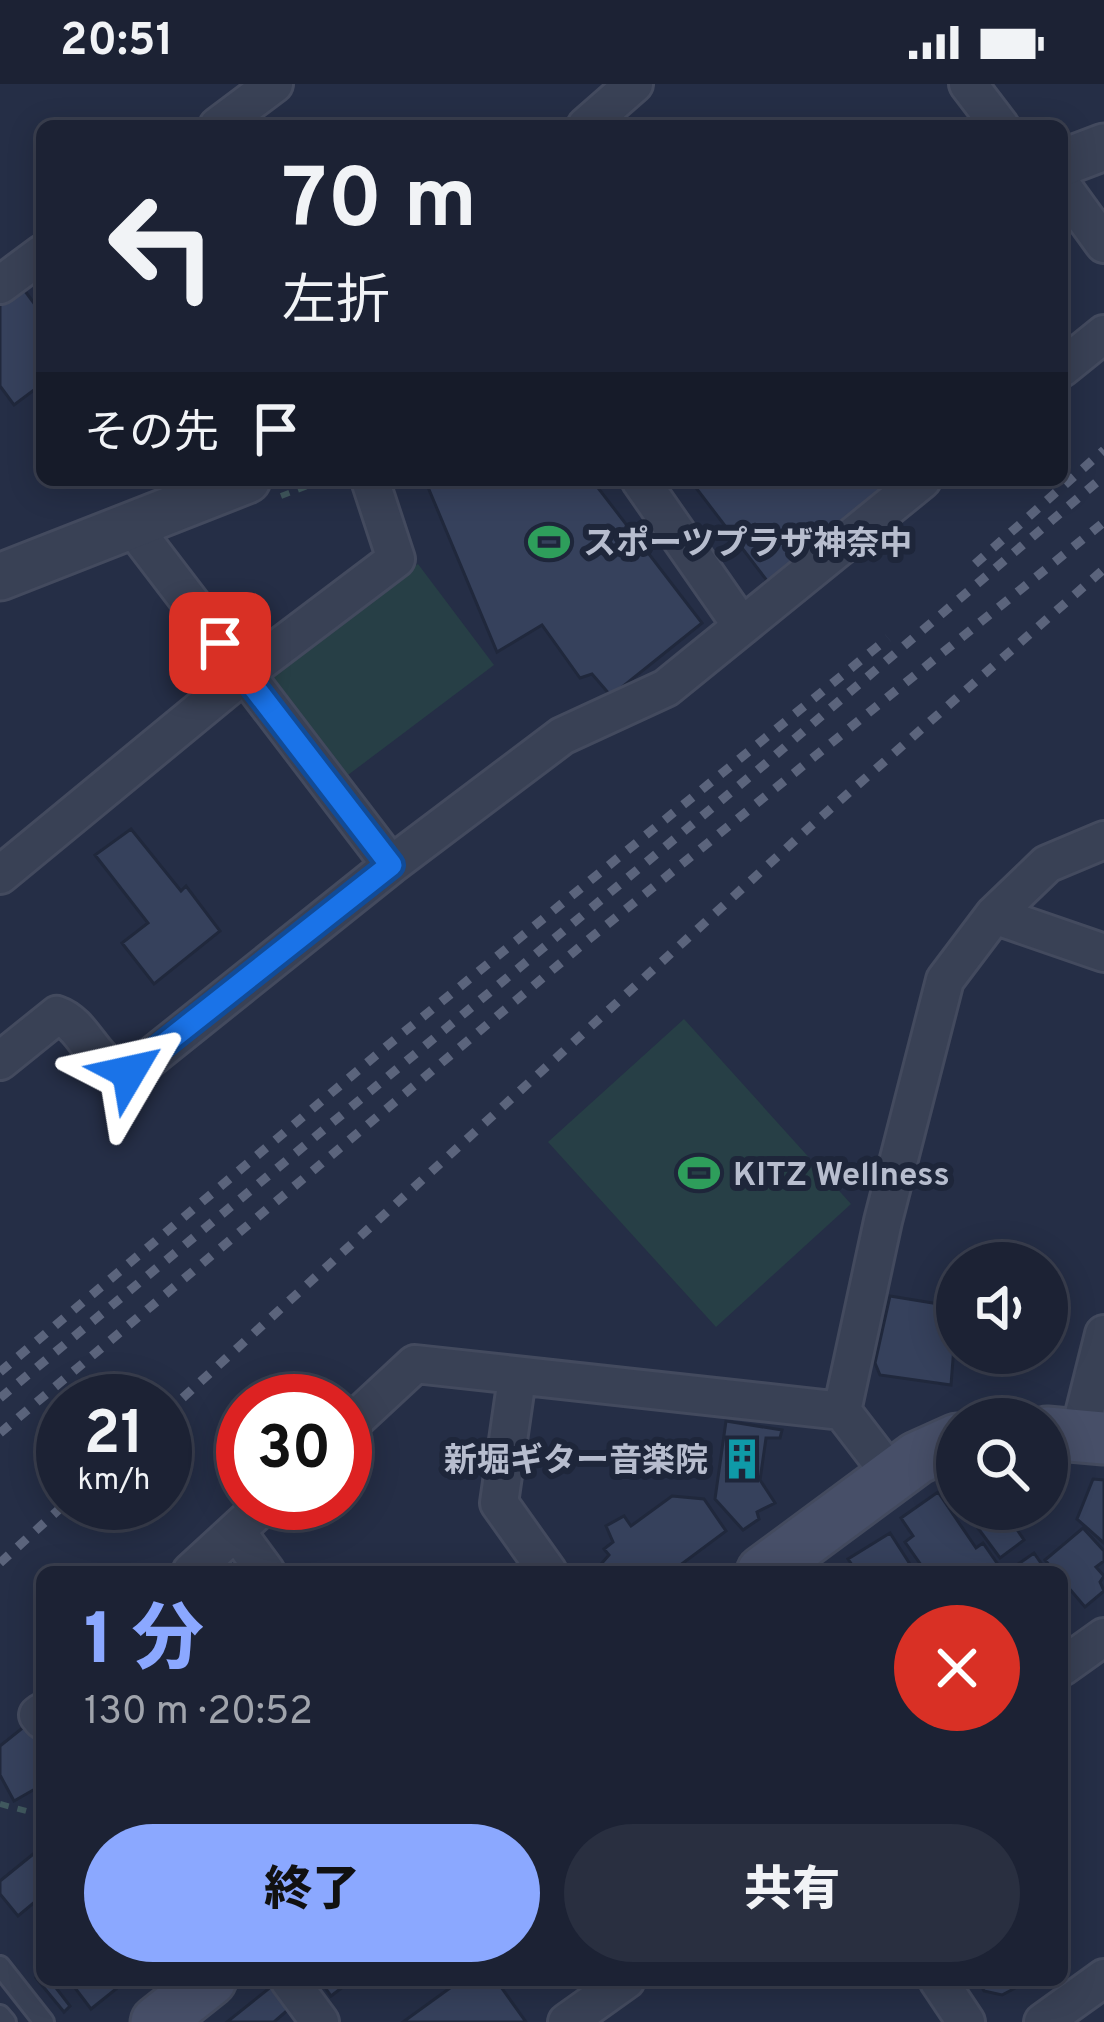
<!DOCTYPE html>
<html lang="ja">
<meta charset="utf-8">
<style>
:root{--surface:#1c2234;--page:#292f40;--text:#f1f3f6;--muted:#a0a4ac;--line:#3a3f4f;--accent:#8ba8ff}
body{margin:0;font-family:Overpass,"Noto Sans JP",sans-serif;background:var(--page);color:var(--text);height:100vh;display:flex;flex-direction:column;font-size:45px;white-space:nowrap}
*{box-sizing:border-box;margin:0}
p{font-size:39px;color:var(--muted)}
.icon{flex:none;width:66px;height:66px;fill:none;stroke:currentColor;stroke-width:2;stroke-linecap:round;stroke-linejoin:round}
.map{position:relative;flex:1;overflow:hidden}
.side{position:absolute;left:36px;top:1482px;width:1032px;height:420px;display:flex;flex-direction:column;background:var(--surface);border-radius:18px;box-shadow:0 6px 30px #0003,0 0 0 3px var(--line)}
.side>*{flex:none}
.top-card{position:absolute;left:36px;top:36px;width:1032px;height:366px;border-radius:18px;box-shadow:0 6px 30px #0003,0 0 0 3px var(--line);background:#1c2234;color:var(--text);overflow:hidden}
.buttons{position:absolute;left:936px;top:1158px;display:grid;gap:24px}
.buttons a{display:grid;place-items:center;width:132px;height:132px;border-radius:50%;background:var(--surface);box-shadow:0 6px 30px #0003,0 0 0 3px var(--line);font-size:60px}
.speed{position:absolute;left:36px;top:1290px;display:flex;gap:24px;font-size:60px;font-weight:700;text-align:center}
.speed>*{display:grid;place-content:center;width:156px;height:156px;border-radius:50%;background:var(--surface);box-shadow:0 6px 30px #0003,0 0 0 3px var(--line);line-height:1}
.speed small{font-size:30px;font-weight:400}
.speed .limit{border:18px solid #d22;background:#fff;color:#111}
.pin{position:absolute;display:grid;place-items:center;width:102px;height:102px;color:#fff;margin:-51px;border-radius:24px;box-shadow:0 6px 18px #0006}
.me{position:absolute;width:132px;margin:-66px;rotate:54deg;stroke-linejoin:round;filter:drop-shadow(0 0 9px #0008)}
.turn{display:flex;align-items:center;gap:42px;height:252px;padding:0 48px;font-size:54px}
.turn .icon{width:156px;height:156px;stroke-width:2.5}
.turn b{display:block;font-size:84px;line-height:102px}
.then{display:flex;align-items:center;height:114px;padding:0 48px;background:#0003;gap:24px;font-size:45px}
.round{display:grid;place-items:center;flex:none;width:126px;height:126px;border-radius:63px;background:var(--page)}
.overview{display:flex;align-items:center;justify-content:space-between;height:204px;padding:0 48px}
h1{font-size:72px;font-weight:800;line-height:90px;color:var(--accent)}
.button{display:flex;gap:24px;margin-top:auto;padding:24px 48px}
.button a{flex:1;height:138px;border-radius:72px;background:var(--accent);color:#111;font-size:48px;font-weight:800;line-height:138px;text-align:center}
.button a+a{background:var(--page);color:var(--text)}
.status{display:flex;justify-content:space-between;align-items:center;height:84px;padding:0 60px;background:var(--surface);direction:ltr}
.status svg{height:33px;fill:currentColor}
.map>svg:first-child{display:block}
.green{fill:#273f46}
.building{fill:#36415c;stroke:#20283c;stroke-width:3}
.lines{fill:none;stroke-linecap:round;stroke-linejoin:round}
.service-casing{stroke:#434a5e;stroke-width:24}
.minor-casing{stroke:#434a5e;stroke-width:42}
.tertiary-casing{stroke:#434a5e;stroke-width:51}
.secondary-casing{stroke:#434a5e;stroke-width:57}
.path{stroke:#40585e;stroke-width:6;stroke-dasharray:9 9;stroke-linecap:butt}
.service{stroke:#394155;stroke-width:18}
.minor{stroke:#394155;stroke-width:36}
.tertiary{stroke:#394155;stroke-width:45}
.secondary{stroke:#474f68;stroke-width:51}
.rail{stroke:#5b647c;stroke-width:9;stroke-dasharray:12 12;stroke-linecap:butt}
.route-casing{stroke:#114b97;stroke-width:30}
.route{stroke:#1a73e8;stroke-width:21}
.labels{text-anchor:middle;stroke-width:12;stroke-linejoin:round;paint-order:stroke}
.poi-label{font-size:33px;font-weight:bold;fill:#b7bdce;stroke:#1e263a;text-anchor:start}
</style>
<div class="status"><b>20:51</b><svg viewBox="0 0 49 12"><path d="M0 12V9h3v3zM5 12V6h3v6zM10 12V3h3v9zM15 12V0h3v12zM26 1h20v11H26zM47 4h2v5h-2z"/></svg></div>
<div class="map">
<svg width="1104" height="1938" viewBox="0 0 1104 1938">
<rect width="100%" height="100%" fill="#252e46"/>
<path class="green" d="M418,480L494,581L340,697L264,597Z
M684,935L851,1120L716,1243L548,1058Z"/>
<path class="building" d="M22,203L42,230V300L14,321L0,302V219Z
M425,396H592L702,539L611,612L592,590L580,594L542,541L497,568Z
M690,396H898L768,498Z
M131,745L181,807L186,802L220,847L154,900L122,859L148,839L95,771Z
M890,1212L957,1223L951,1301L880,1291L875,1279Z
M726,1337L782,1346L780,1354H766L760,1396L775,1419L757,1428L759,1435L743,1446L715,1415Z
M1093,1395L1104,1396V1459L1077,1435Z
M938,1408L976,1464L983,1459L999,1482L990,1488H926L905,1458L913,1452L901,1434Z
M672,1412L704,1415L726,1447L671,1488H609L602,1479L609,1471L604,1465L613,1458L606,1442L624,1432L631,1442Z
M964,1425H1003L1024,1456L1000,1474Z
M1083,1444L1104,1467V1477L1096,1483L1104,1492L1100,1498L1104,1507L1085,1523L1062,1496V1488H1055L1045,1476Z
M890,1449L915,1488H857L848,1475Z
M1034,1469L1047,1488H1007Z
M25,1642L42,1662V1701L14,1717L0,1691V1662Z
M42,1763V1812L18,1832L0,1810V1797Z
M42,1889V1896H50L70,1922L64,1928L36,1894Z
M77,1896H109L116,1905L91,1925L72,1900Z
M320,1896H352L331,1912Z
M461,1896H496L526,1938H403Z
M978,1896H1020L1023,1900L1002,1911L984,1907Z
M272,1902L290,1924L274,1938H227Z"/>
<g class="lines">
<g class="service-casing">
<path id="service" d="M0,1882L44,1938
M0,1931L6,1938"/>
</g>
<g class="minor-casing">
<path id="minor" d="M968,0L1000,42
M218,42L274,0
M586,42L634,0
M1062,102L1104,160
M0,201L42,170
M1062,284L1104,250
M640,396L741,541
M132,442L391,781
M0,791L244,590L396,475L370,396
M994,831L1104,869
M0,977L57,931C89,942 96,995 135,986L391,781L562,652L666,604L922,396
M517,1294L499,1419L548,1488
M842,1327L883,1137L945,896L994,831L1047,780L1104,756
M345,1345L415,1280L842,1327L892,1392
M1079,1350L1104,1250
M236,1447L266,1488
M191,1488L266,1419
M1062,1583L1104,1553
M42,1628L38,1631L42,1636
M289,1896L320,1938
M938,1896L966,1938
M567,1938L626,1896
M1043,1938L1104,1894"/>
</g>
<g class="tertiary-casing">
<path id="tertiary" d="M1062,79L1104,63
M0,493L247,396"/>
</g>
<g class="secondary-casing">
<path id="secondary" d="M1047,1349L1104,1354
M763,1488L917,1374L957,1356
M157,1938L210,1896"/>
</g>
<path class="path" d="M281,412L323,396
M0,1720L34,1729L42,1723"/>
<use href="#service" class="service"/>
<use href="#minor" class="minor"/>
<use href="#tertiary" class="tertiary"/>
<use href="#secondary" class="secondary"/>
<path class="rail" d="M975,480L1104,366
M0,1288L387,962L888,554
M0,1314L765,680L1104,392
M165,1330L812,741L1104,485
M0,1349L588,856L1104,438
M0,1479L66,1419"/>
</g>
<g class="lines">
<g class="route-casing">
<path id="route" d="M129,988L391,781L220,559"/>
</g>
<use href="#route" class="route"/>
</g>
<defs>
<g id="stadium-bare" transform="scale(3.24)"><path d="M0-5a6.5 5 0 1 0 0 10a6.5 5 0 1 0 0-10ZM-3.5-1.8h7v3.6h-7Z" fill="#2e9e5b" stroke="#1e263a" stroke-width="2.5" paint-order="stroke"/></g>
<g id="building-bare" transform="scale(3.24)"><path d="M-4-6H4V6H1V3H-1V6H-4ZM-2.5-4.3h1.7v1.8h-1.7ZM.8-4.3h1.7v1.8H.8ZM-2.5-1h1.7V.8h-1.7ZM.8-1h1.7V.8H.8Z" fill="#0f9aa8" stroke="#1e263a" stroke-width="2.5" paint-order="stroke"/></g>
</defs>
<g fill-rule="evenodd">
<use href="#stadium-bare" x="549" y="458"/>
<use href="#stadium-bare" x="699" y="1089"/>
<use href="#building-bare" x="742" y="1375"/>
</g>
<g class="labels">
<g class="poi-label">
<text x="583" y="470">スポーツプラザ神奈中</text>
<text x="733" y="1101">KITZ Wellness</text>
<text x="708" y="1387" text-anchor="end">新堀ギター音楽院</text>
</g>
</g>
</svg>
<div class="buttons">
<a><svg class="icon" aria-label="sound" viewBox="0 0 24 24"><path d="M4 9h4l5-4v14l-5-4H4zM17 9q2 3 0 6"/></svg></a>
<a><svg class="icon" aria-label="search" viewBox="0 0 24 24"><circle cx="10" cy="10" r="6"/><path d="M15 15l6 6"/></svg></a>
</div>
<div class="speed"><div>21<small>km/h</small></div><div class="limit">30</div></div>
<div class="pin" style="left:220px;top:559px;background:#d93025"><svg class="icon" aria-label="arrive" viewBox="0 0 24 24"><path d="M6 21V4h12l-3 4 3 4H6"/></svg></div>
<svg class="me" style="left:129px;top:988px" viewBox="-20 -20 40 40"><path d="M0-17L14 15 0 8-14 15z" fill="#1a73e8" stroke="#fff" stroke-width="4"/></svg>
<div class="top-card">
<div class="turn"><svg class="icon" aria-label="left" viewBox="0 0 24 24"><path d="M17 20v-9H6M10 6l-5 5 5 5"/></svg><div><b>70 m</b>左折</div></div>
<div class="then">その先<svg class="icon" aria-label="arrive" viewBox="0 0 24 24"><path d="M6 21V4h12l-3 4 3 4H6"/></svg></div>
</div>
<section class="side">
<div class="overview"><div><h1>1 分</h1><p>130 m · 20:52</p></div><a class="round" style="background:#d93025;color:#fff"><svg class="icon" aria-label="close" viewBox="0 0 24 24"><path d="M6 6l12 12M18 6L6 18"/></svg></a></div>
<div class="button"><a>終了</a><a>共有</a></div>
</section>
</div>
